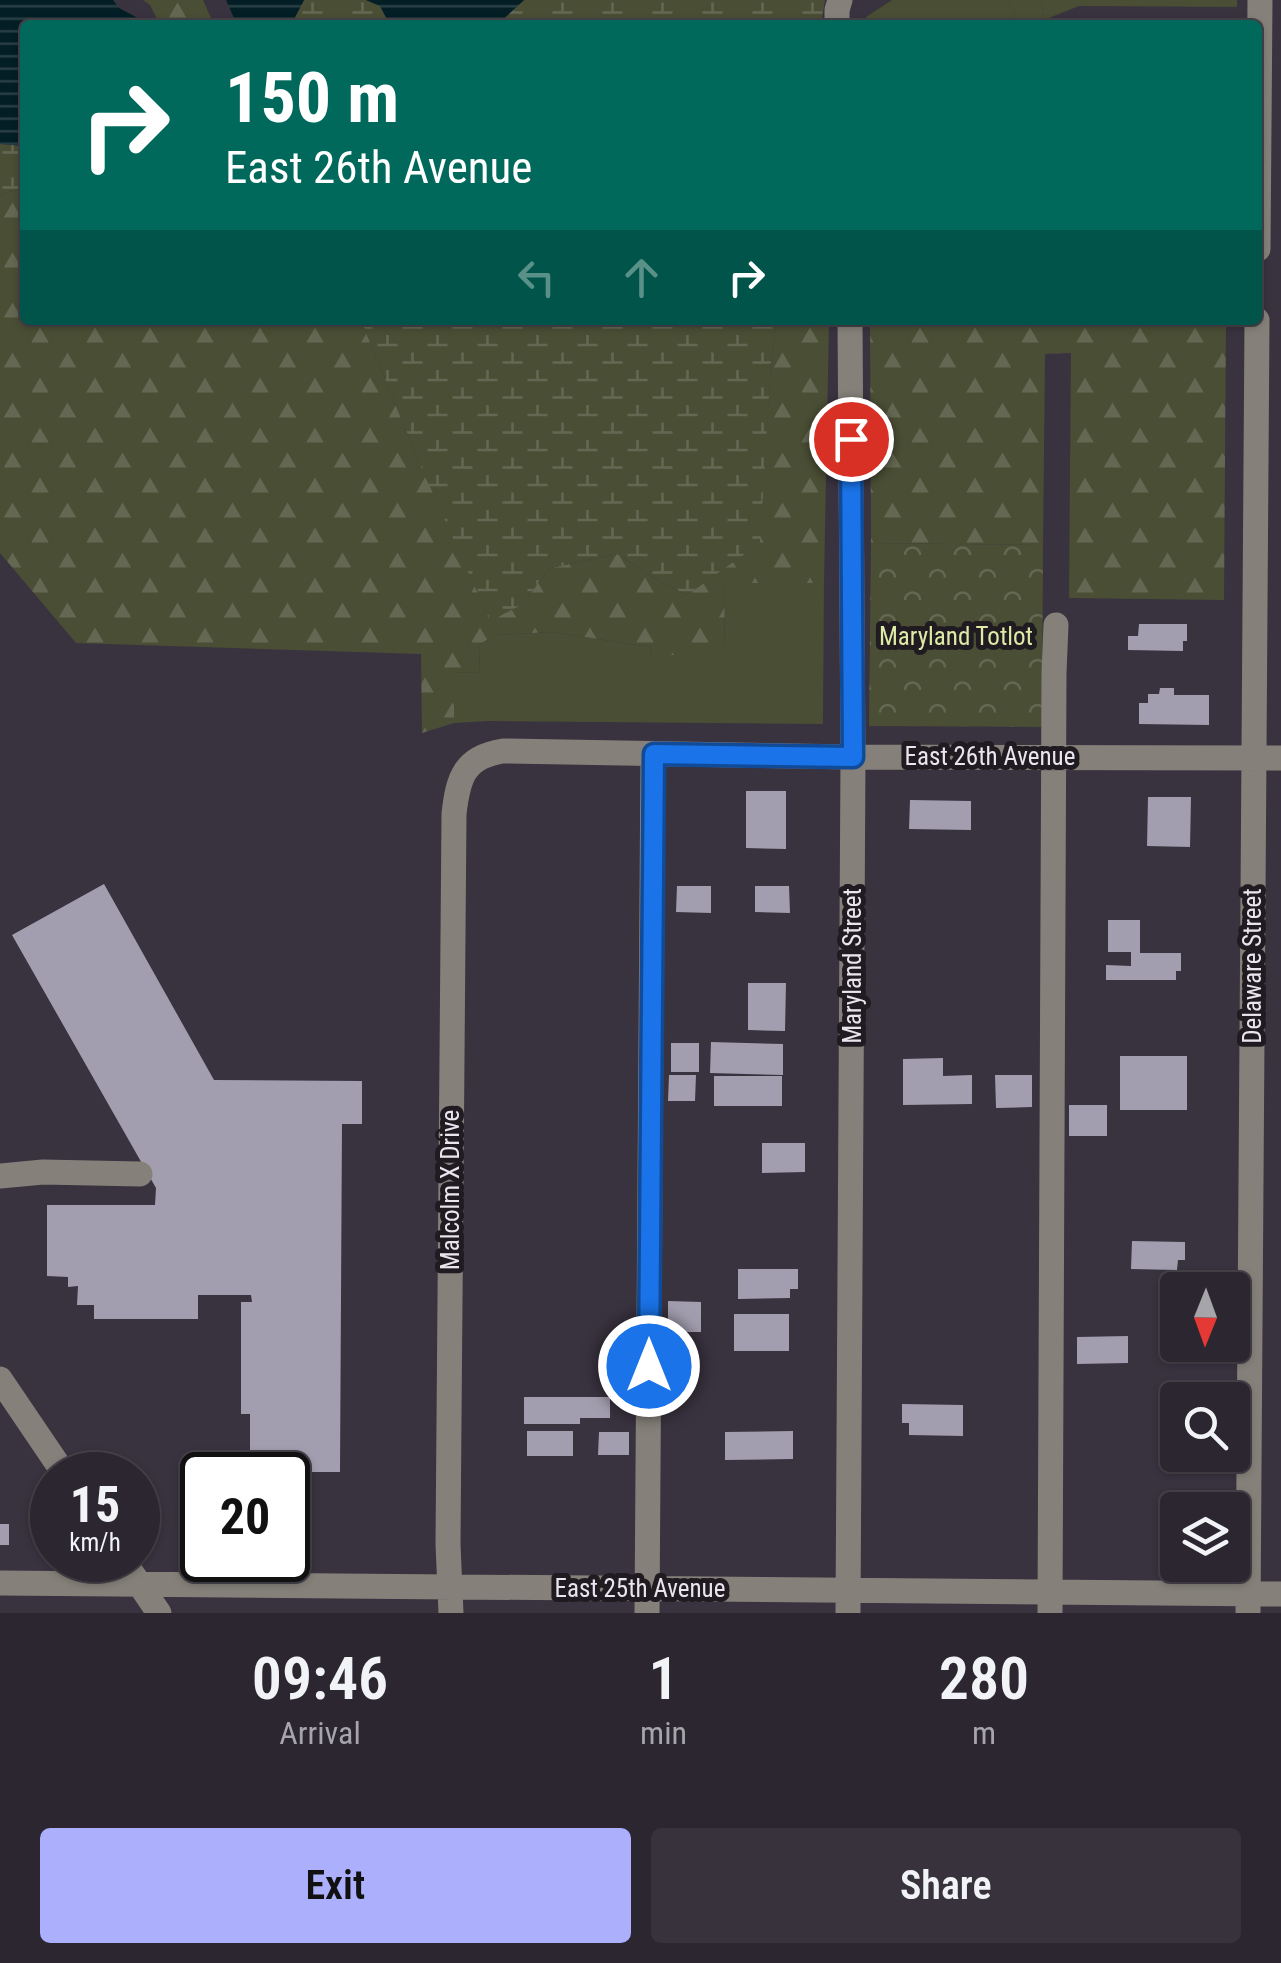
<!DOCTYPE html>
<style>
:root{--surface:#2b262f;--page:#37323b;--text:#f1f3f6;--muted:#a6a5aa;--line:#47434b;--accent:#acaffb}
body{margin:0;font-family:"Roboto Condensed",sans-serif;background:var(--page);color:var(--text);height:100vh;display:flex;flex-direction:column;font-size:38px;white-space:nowrap}
*{box-sizing:border-box;margin:0}
p{font-size:32px;color:var(--muted)}
.icon{flex:none;width:55px;height:55px;fill:none;stroke:currentColor;stroke-width:2;stroke-linecap:round;stroke-linejoin:round}
.map{position:relative;height:1613px;overflow:hidden}
.panel{display:flex;flex-direction:column;background:var(--surface);flex:1}
.panel>*{flex:none}
.banner{position:absolute;left:20px;top:20px;width:1242px;height:305px;border-radius:10px;box-shadow:0 2px 8px #0004,0 0 0 2px var(--line);background:#00695c;color:#fff;overflow:hidden}
.needle{width:65px;rotate:181deg}
.buttons{position:absolute;left:1160px;top:1272px;display:grid;gap:20px}
.buttons a{display:grid;place-items:center;width:90px;height:90px;border-radius:10px;background:var(--surface);box-shadow:0 2px 8px #0004,0 0 0 2px var(--line);font-size:50px}
.speed{position:absolute;left:30px;top:1452px;display:flex;gap:20px;font-size:50px;font-weight:700;text-align:center}
.speed>*{display:grid;place-content:center;width:130px;height:130px;border-radius:50%;background:var(--surface);box-shadow:0 2px 8px #0004,0 0 0 2px var(--line);line-height:1}
.speed small{font-size:25px;font-weight:400}
.speed .limit{border:5px solid #111;border-radius:15px;background:#fff;color:#111}
.pin{position:absolute;display:grid;place-items:center;width:85px;height:85px;color:#fff;margin:-42px;border:5px solid #fff;border-radius:50%;box-shadow:0 2px 10px #0007}
.me{position:absolute;width:110px;margin:-55px;rotate:0deg;stroke-linejoin:round;filter:drop-shadow(0 0 8px #0008)}
.turn{display:flex;align-items:center;gap:35px;height:210px;padding:0 40px;font-size:45px}
.turn .icon{width:130px;height:130px;stroke-width:2.5}
.turn b{display:block;font-size:70px;line-height:85px}
.lanes{display:flex;align-items:center;height:95px;padding:0 40px;background:#0003;justify-content:center;gap:50px;direction:ltr}
.lanes .off{opacity:.35}
.eta{display:flex;justify-content:space-evenly;align-items:center;height:170px;text-align:center}
.eta b{font-size:60px;font-weight:600;line-height:70px}
.button{display:flex;gap:20px;margin-top:auto;padding:20px 40px}
.button a{flex:1;height:115px;border-radius:10px;background:var(--accent);color:#111;font-size:40px;font-weight:600;line-height:115px;text-align:center}
.button a+a{background:var(--page);color:var(--text)}
.map>svg:first-child{display:block}
.green{fill:#4a4e34}
.forest{fill:url(#forest-firs)}
.wetland{fill:url(#wetland-marsh)}
.park{fill:url(#park-crowns)}
.water{fill:url(#water-rules)}
.building{fill:#a29eaf}
.lines{fill:none;stroke-linecap:round;stroke-linejoin:round}
.minor{stroke:#85817a;stroke-width:25}
.route-casing{stroke:#114b97;stroke-width:25}
.route{stroke:#1a73e8;stroke-width:18}
.labels{text-anchor:middle;stroke-width:10;stroke-linejoin:round;paint-order:stroke}
.park-label{font-size:25px;fill:#deeaa6;stroke:#1f1b21}
.street-label{font-size:25px;fill:#e9e4ed;stroke:#1f1b21}
</style>
<div class="map">
<svg width="1281" height="1613" viewBox="0 0 1281 1613">
<defs>
<pattern id="forest-firs" width="22" height="20" patternUnits="userSpaceOnUse" patternTransform="scale(2.5)"><rect width="22" height="20" fill="#4a4e34"/><path d="M5 1l3.5 6h-7zM16 11l3.5 6h-7z" fill="#646752"/></pattern>
<pattern id="wetland-marsh" width="20" height="14" patternUnits="userSpaceOnUse" patternTransform="scale(2.5)"><rect width="20" height="14" fill="#4a4e34"/><path d="M1 5h8M5 5V1M11 12h8M15 12V8" fill="none" stroke="#646752"/></pattern>
<pattern id="park-crowns" width="20" height="18" patternUnits="userSpaceOnUse" patternTransform="scale(2.5)"><rect width="20" height="18" fill="#4a4e34"/><path d="M2 6a3 3 0 1 1 6 0M12 15a3 3 0 1 1 6 0" fill="none" stroke="#646752"/></pattern>
<pattern id="water-rules" width="6" height="5" patternUnits="userSpaceOnUse" patternTransform="scale(2.5)"><rect width="6" height="5" fill="#031e25"/><path d="M0 2.5h6" fill="none" stroke="#283f45"/></pattern>
</defs>
<rect width="100%" height="100%" fill="#39323f"/>
<path class="green" d="M892,0H1007L1014,11L1017,25H866V17Z
M1041,0H1237V7L1079,6L1044,20Z
M725,583H824L823,724L490,721L454,723V672L479,673L480,644L495,635L552,632L650,647L651,655L724,654Z"/>
<path class="forest" d="M143,0H203L214,25H160L150,5Z
M1007,0H1041L1045,25H1017L1014,11Z
M25,187V320H361L419,462L521,605L550,568L618,554L647,574L687,595L759,543L771,362L777,320H829L824,583H725L724,655H651L650,647L552,632L495,635L480,644L479,673L454,672V723L422,733L421,654L76,643L0,553V195Z
M870,320H1226L1224,600L1069,598L1071,353L1045,354L1043,545L871,543Z"/>
<path class="wetland" d="M304,0H366L380,6L390,25H291Z
M524,0H825L821,25H497Z
M0,144L25,146V187L0,195Z
M361,320H777L771,362L760,543L687,595L647,574L618,554L550,568L521,605L490,621L419,462Z"/>
<path class="park" d="M871,543L1043,545L1042,727L869,726Z"/>
<path class="water" d="M0,0H113L119,8L151,25H25V146L0,144Z
M226,0H304L291,25H237Z
M366,0H524L497,25H390L380,6Z"/>
<path class="building" d="M1139,624H1187V641H1183V651L1128,650V636H1138Z
M1160,688H1174V695H1209V725L1139,724V703H1148V694H1159Z
M746,791H786V849L746,848Z
M1148,797H1191L1190,847L1147,846Z
M910,800L971,801V830L909,829Z
M104,884L214,1080L362,1081V1124H342L340,1472H309V1488H288V1475H283V1472L250,1471V1414H241V1302H252L251,1295H198V1319H94V1305H77L78,1286L68,1287V1277L47,1276V1205H155L156,1188L12,935Z
M677,886H711V913L676,912Z
M755,886H789L790,913L755,912Z
M1108,920H1140V953H1181V971H1176V980H1106V965L1131,966V952H1108Z
M748,983H786L785,1031L748,1030Z
M711,1042L783,1044V1075L710,1073Z
M671,1043H699V1072H671Z
M1120,1056H1187V1110H1120Z
M943,1058V1076L972,1075V1104L903,1105V1059Z
M669,1075H696L695,1101H668Z
M995,1075H1032V1107L996,1108Z
M714,1076H782V1106H714Z
M1069,1105H1107V1136H1069Z
M762,1143H805V1172L762,1173Z
M1132,1241L1185,1242V1260H1178L1177,1270L1131,1269Z
M738,1269H798V1289H790V1298L738,1299Z
M668,1301L701,1302V1332H668Z
M734,1314H789V1351H734Z
M1128,1336V1363L1077,1364V1337Z
M524,1397H610V1418H580V1424H524Z
M902,1404L963,1405V1436L909,1435V1423H902Z
M527,1431H573V1456H527Z
M793,1431V1459L725,1460V1432Z
M599,1432H629V1455H598Z
M0,1524H9V1545H0Z"/>
<g class="lines">
<path class="minor" d="M837,25V10L840,0
M1258,249L1260,0
M0,1176L43,1172L140,1174
M0,1379L65,1475
M123,1560L159,1613
M0,1583L1281,1594
M451,1613L448,1544L454,814C458,778 464,757 503,751L853,757L1281,758
M647,1613L653,754
M848,1613L853,757L850,320
M1050,1613L1054,673L1056,625
M1248,1613L1257,320"/>
</g>
<g class="lines">
<g class="route-casing">
<path id="route" d="M649,1366L654,754L853,757L851,439"/>
</g>
<use href="#route" class="route"/>
</g>
<g class="labels">
<g class="park-label">
<text x="956" y="645">Maryland Totlot</text>
</g>
<g class="street-label">
<text x="990" y="765">East 26th Avenue</text>
<text transform="translate(852 966) rotate(-90)" y="9">Maryland Street</text>
<text transform="translate(1252 966) rotate(-90)" y="9">Delaware Street</text>
<text transform="translate(450 1190) rotate(-90)" y="9">Malcolm X Drive</text>
<text x="640" y="1597">East 25th Avenue</text>
</g>
</g>
</svg>
<div class="buttons">
<a><svg class="needle" viewBox="-14 -14 28 28"><path d="M0-13l5 13h-10z" fill="#e53935"/><path d="M0 13l5-13h-10z" fill="#a6a5aa"/></svg></a>
<a><svg class="icon" aria-label="search" viewBox="0 0 24 24"><circle cx="10" cy="10" r="6"/><path d="M15 15l6 6"/></svg></a>
<a><svg class="icon" aria-label="layers" viewBox="0 0 24 24"><path d="M12 4l9 5-9 5-9-5zM3 14l9 5 9-5"/></svg></a>
</div>
<div class="speed"><div>15<small>km/h</small></div><div class="limit">20</div></div>
<div class="pin" style="left:851px;top:439px;background:#d93025"><svg class="icon" aria-label="arrive" viewBox="0 0 24 24"><path d="M6 21V4h12l-3 4 3 4H6"/></svg></div>
<svg class="me" style="left:649px;top:1366px" viewBox="-20 -20 40 40"><circle r="17" fill="#1a73e8" stroke="#fff" stroke-width="3"/><path d="M0-11L8 9 0 5-8 9z" fill="#fff"/></svg>
<div class="banner">
<div class="turn"><svg class="icon" aria-label="right" viewBox="0 0 24 24"><path d="M7 20v-9h11M14 6l5 5-5 5"/></svg><div><b>150 m</b>East 26th Avenue</div></div>
<div class="lanes"><svg class="icon off" aria-label="left" viewBox="0 0 24 24"><path d="M17 20v-9H6M10 6l-5 5 5 5"/></svg><svg class="icon off" aria-label="ahead" viewBox="0 0 24 24"><path d="M12 20V5M6 11l6-6 6 6"/></svg><svg class="icon" aria-label="right" viewBox="0 0 24 24"><path d="M7 20v-9h11M14 6l5 5-5 5"/></svg></div>
</div>
</div>
<section class="panel">
<div class="eta">
<div><b>09:46</b><p>Arrival</p></div>
<div><b>1</b><p>min</p></div>
<div><b>280</b><p>m</p></div>
</div>
<div class="button"><a>Exit</a><a>Share</a></div>
</section>
